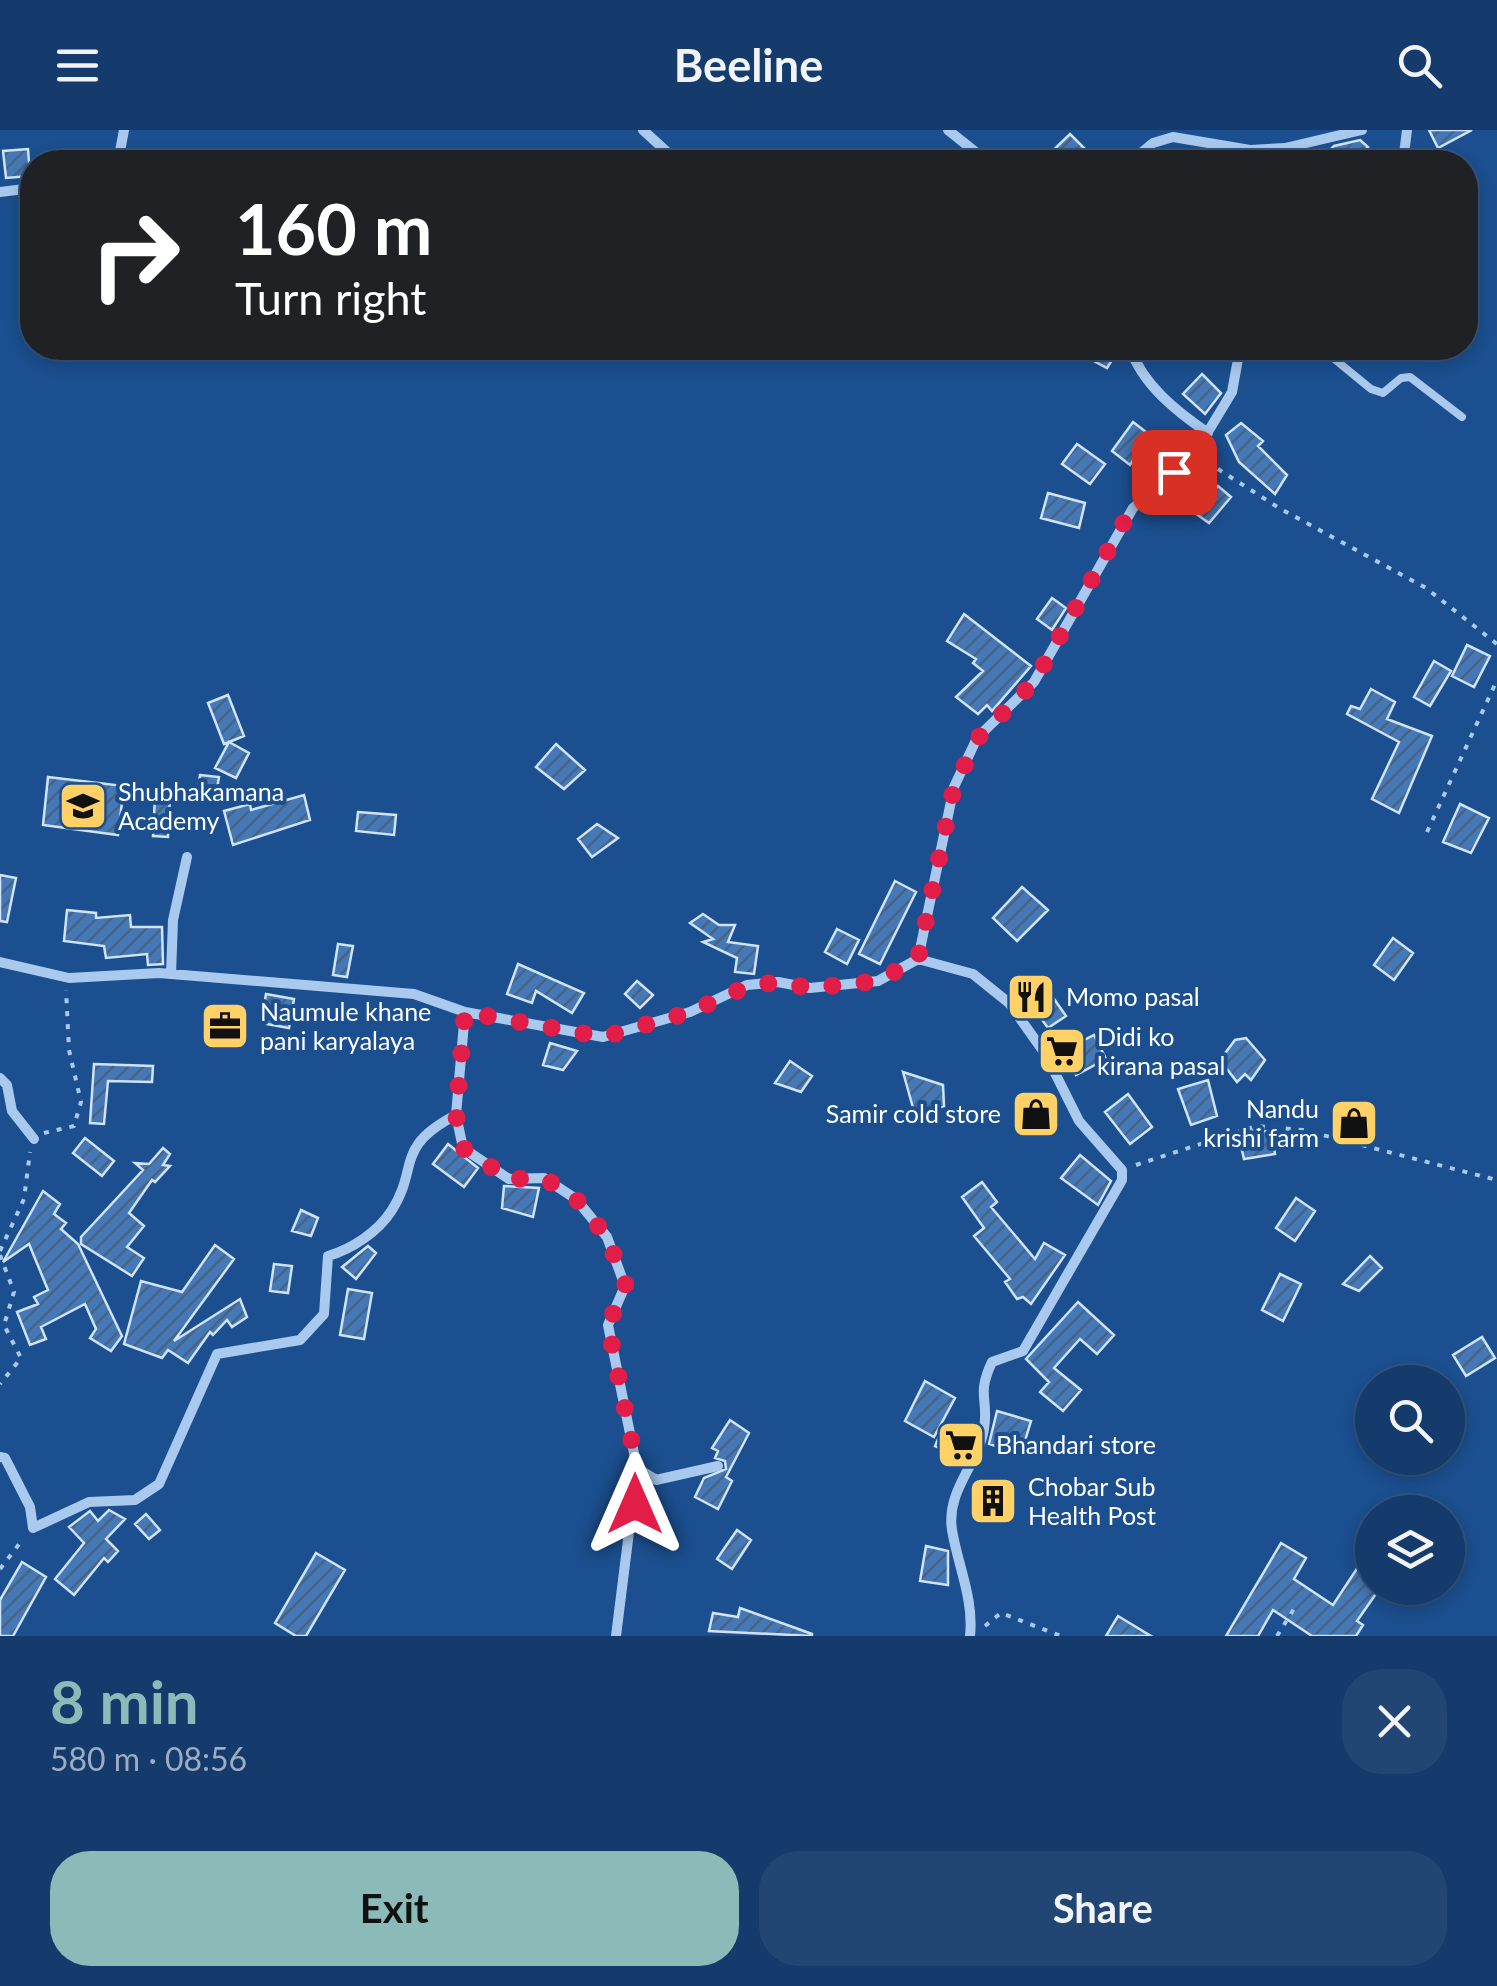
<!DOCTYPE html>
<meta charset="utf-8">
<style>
:root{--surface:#143b6b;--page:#214673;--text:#f1f3f6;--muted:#9dadc1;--line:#33557e;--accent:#8bbbb9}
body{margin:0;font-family:Lato,sans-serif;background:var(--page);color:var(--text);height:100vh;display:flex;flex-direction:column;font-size:38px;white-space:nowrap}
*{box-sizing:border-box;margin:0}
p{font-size:32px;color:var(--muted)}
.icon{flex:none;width:55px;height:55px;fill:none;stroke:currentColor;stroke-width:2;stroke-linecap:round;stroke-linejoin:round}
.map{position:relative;height:1506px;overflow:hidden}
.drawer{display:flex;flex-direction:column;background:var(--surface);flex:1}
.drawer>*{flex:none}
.banner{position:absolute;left:20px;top:20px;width:1458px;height:210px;border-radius:40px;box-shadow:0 5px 15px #0003,0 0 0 2px var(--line);background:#202124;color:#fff;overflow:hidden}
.tools{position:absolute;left:1355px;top:1235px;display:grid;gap:20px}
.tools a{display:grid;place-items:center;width:110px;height:110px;border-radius:50%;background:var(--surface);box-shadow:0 5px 15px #0003,0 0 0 2px var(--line);font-size:50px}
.pin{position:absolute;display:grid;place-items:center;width:85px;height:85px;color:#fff;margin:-42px;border-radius:20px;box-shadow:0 5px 15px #0006}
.me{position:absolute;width:110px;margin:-55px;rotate:0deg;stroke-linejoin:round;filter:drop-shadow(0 0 8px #0008)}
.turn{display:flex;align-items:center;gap:35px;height:210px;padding:0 50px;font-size:45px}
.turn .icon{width:130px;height:130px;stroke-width:2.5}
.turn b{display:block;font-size:70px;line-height:85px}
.round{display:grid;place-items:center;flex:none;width:105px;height:105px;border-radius:40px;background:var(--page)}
.head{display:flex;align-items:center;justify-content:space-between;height:170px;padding:0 50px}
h1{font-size:60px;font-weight:700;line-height:75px;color:var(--accent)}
.primary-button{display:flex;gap:20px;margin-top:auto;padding:20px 50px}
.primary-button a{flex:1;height:115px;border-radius:40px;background:var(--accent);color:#111;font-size:40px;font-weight:700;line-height:115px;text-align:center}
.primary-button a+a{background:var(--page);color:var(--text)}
header{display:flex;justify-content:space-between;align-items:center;height:130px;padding:0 50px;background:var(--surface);font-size:45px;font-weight:700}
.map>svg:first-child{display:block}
.building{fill:url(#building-hatch);stroke:#cfe3fa;stroke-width:2.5}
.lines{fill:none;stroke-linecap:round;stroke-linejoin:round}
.path{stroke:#a9c9ee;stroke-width:4;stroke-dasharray:5 8;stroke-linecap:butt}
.service{stroke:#a9c9ee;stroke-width:8}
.minor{stroke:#a9c9ee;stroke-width:10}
.route{stroke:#e11d48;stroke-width:18;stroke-dasharray:0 32.4}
.labels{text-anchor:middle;stroke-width:8;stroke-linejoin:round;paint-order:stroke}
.poi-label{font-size:25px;fill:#fff;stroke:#1b4f8f;text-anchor:start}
</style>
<header><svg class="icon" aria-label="menu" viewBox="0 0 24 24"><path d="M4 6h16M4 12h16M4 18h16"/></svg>Beeline<svg class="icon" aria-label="search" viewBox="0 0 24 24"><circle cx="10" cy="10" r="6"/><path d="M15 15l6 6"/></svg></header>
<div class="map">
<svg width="1497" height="1506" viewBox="0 0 1497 1506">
<defs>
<pattern id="building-hatch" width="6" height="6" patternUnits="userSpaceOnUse" patternTransform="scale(2.5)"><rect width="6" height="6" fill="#4478b7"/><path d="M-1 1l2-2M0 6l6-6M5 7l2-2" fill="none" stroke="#486282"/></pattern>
</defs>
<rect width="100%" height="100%" fill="#1b4f8f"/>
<path class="building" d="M1429,0H1472L1438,18Z
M1070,4L1084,18L1068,32H1041Z
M1360,10L1368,17L1355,32H1318L1334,16Z
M28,19L30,46L6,48L3,21Z
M1100,218L1117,222L1107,238L1092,230Z
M1202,244L1221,263L1205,284L1183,264Z
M1133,292L1150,305L1130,335L1112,321Z
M1241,293L1263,311L1258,316L1287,345L1275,364L1239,332L1226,305Z
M1077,314L1105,334L1090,354L1062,334Z
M1218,356L1231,367L1209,393L1195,383Z
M1048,363L1085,373L1079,398L1041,388Z
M1052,468L1066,478L1052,500L1037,489Z
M964,484L1031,536L992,581L987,575L978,584L956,567L983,541L973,533L976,529L947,511Z
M1467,515L1490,526L1474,557L1452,546Z
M1434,531L1451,541L1430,576L1414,567Z
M1371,559L1395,572L1387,589L1432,606L1399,683L1372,669L1399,612L1347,584L1351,576L1360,579Z
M228,565L244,606L224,614L208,573Z
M229,612L249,623L236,648L215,638Z
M556,614L585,640L564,659L536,637Z
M200,645L219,647L215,670L197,667Z
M48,647L124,656L118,705L43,695Z
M304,665L310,690L233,715L224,681L250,674L251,680Z
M155,666H170L168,707L153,706Z
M1460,674L1489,688L1471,723L1443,712Z
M358,682L396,685L394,705L356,701Z
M597,694L618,708L592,727L578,709Z
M0,745L16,748L7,792L0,791Z
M895,751L916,762L880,834L859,824Z
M1022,757L1048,780L1017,811L993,788Z
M67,780L96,783V788L130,785L131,797H162L163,834L148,835L147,824L106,828L104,816L64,811Z
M703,784L719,795H735L728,812L758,816L754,844L735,842L737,828L703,812L713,809L690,793Z
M837,799L859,810L847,834L825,822Z
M1393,808L1413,823L1394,850L1374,835Z
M338,814L353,816L347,847L333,845Z
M518,834L584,863L572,883L536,861L532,873L507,864Z
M1038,846L1066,886L1048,898L1020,859Z
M637,851L653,865L640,878L625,864Z
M266,864L294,869L289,898L261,893Z
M220,879L245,881L242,917L217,915Z
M1094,905L1106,929L1076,945L1063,921Z
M1246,908L1265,930L1251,950L1245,944L1237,952L1220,930L1235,910Z
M550,913L577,921L563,940L543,935Z
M790,931L812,946L801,962L775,953Z
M94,934L153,936L152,952L108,951L104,994L90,993Z
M903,942L943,955L944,976L915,985Z
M1208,950L1217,986L1191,995L1178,959Z
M1128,964L1152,997L1130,1014L1105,982Z
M1256,1000L1272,1002L1275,1024L1244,1029L1238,1003Z
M85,1008L114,1031L102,1046L73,1023Z
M448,1014L478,1038L464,1057L433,1034Z
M163,1018L170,1024L163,1035L170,1036L155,1052L152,1050L129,1083L144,1096L127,1117L144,1128L132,1146L81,1114V1107L143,1040L135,1033L149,1034Z
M1080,1025L1111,1051L1098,1075L1061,1048Z
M982,1052L997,1072L991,1077L1035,1129L1044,1113L1065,1125L1031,1174L1023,1167L1017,1169L1005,1152L1010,1149L974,1106L984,1098L962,1067Z
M504,1056L539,1058L533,1087L502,1078Z
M43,1061L60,1074L54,1084L66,1093L61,1099L78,1114L122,1206L111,1221L90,1208L96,1199L85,1174L41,1197L46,1209L30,1215L17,1182L38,1174L34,1167L48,1160L29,1114L3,1132Z
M1296,1068L1315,1081L1295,1111L1276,1098Z
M301,1080L318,1088L311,1106L292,1101Z
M215,1115L234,1129L174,1211L240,1169L247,1187L232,1197L227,1190L213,1205L210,1202L188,1233L168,1220L162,1228L124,1214L141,1151L182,1162Z
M368,1116L376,1123L356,1149L342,1137Z
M1370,1126L1382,1138L1359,1161L1343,1154Z
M274,1134L292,1136L288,1163L270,1161Z
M1280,1144L1301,1154L1283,1191L1262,1180Z
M348,1159L372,1163L364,1209L340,1205Z
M1078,1172L1114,1205L1097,1224L1080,1209L1054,1238L1081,1260L1063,1281L1040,1262L1049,1252L1026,1229Z
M1482,1207L1495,1228L1466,1246L1453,1225Z
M925,1251L955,1268L934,1307L905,1291Z
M997,1281L1031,1291L1021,1324L989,1314Z
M730,1290L749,1303L726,1347L732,1351L718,1379L695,1367L704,1348L726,1339L725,1331L715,1328L718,1321L712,1318Z
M941,1302L963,1311L957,1326L935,1316Z
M987,1355L1010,1368L1000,1388L976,1375Z
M109,1380L125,1389L106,1409L118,1421L108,1432L104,1428L74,1465L55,1449L84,1413L69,1397L90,1381L98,1391Z
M146,1384L160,1400L149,1409L135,1394Z
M737,1400L751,1410L732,1439L717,1429Z
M1281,1413L1306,1428L1294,1449L1333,1475L1360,1434L1372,1442V1458H1380L1357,1491L1363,1495L1356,1506H1312L1273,1480L1258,1506H1226Z
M926,1416L948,1421V1455L920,1451Z
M316,1423L345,1440L306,1506H296L275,1493Z
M22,1432L46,1447L13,1506H0V1470Z
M740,1478L812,1504V1506L709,1501L713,1483L738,1487Z
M1118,1486L1151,1506H1106Z"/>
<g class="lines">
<path class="path" d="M1207,332L1279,378L1426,458L1497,514
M1427,702L1497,550
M44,1003L74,996L81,972L69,920L66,860
M1136,1035L1256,996L1303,1000L1497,1050
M0,1121L24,1069L30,1022
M0,1125L14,1162L4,1195L21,1228L0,1254
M0,1439L23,1409
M985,1496L1001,1483L1061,1506
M1277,1506L1297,1474"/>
<path class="service" d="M1321,218L1371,259L1383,263L1401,248L1410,247L1462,287"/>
<path class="minor" d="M643,0L678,32
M948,0L988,32
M118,32L124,0
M1130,32L1153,13L1173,7L1250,20L1285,18L1362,0
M1403,32L1407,0
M0,62L32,58
M1130,218C1143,255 1176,281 1208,303
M918,829L973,844L1009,873L1046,925L1079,991L1122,1040V1050L1023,1221L992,1232C976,1266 989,1268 984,1299C978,1335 946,1360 952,1400C958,1436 974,1469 970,1506
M0,832L69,848L159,843L414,864L465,882L603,907L690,882L747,855L778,852L810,858L878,851L918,829L954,657L977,608L1034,552L1133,378L1194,325L1232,262L1240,218
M171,844L173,790L187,727
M0,948L7,955L12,981L34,1009
M456,985L463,1018L509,1049L544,1048L576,1069L607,1107L625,1156L608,1195L637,1338L656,1350L718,1336
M0,1327L5,1328L30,1377L33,1398L89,1372L135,1370L159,1354L217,1224L300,1210L324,1184L328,1126C352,1119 378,1102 392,1080C419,1038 394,1017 456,985L465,882
M616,1506L637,1338"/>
</g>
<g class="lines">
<path class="route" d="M635,1374L637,1338L608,1195L626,1156L607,1107L576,1069L544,1048L509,1049L463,1018L456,985L465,882L603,907L690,882L748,856L778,852L810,858L878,851L918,829L954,657L978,608L1034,552L1132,378L1174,342"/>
</g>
<defs>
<g id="school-square" transform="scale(2.5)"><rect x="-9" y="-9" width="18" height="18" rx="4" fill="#ffd166" stroke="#1b4f8f"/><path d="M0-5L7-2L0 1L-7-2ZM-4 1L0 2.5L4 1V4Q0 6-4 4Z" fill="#111"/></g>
<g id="restaurant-square" transform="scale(2.5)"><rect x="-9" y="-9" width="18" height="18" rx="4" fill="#ffd166" stroke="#1b4f8f"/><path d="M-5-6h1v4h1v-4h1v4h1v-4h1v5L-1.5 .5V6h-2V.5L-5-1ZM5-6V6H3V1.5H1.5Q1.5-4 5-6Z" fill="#111"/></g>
<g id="office-square" transform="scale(2.5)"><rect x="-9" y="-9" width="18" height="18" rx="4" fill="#ffd166" stroke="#1b4f8f"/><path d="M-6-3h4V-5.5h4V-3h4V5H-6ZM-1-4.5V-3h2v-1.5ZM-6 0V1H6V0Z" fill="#111"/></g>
<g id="supermarket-square" transform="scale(2.5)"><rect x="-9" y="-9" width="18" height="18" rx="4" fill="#ffd166" stroke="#1b4f8f"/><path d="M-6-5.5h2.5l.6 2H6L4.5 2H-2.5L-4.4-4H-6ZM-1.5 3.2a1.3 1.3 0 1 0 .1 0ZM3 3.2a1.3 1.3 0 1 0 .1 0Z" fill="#111"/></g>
<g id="shop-square" transform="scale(2.5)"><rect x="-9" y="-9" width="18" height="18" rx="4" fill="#ffd166" stroke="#1b4f8f"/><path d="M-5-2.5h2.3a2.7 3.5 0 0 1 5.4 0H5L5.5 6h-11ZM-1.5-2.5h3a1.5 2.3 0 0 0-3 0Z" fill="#111"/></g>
<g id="building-square" transform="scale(2.5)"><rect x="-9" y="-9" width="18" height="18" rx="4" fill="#ffd166" stroke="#1b4f8f"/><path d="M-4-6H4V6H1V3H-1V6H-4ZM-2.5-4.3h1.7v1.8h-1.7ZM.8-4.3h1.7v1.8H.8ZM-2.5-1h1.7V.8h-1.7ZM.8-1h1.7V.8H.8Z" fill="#111"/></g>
</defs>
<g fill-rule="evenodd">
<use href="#school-square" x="83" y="676"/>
<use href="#restaurant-square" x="1031" y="867"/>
<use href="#office-square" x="225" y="896"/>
<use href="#supermarket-square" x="1062" y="921"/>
<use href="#shop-square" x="1036" y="984"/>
<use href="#shop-square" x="1354" y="993"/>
<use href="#supermarket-square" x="961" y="1315"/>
<use href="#building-square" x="993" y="1371"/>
</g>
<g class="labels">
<g class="poi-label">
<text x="118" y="671">Shubhakamana<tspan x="118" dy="29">Academy</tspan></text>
<text x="1066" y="876">Momo pasal</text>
<text x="260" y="891">Naumule khane<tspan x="260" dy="29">pani karyalaya</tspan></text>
<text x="1097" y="916">Didi ko<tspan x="1097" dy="29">kirana pasal</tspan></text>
<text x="1319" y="988" text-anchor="end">Nandu<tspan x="1319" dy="29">krishi farm</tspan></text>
<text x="1001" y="993" text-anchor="end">Samir cold store</text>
<text x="996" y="1324">Bhandari store</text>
<text x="1028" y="1366">Chobar Sub<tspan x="1028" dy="29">Health Post</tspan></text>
</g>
</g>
</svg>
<div class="tools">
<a><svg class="icon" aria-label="search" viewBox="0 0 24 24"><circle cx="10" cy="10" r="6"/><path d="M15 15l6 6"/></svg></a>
<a><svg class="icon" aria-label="layers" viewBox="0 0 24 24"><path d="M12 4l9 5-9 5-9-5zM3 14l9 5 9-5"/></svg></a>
</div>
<div class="pin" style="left:1174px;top:342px;background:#d93025"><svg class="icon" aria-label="arrive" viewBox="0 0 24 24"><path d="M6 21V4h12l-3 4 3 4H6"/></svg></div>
<svg class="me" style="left:635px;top:1374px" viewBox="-20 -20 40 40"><path d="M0-17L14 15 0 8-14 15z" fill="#e11d48" stroke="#fff" stroke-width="4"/></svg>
<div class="banner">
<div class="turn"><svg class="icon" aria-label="right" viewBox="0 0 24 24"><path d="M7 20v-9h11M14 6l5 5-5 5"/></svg><div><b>160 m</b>Turn right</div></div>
</div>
</div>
<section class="drawer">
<div class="head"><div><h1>8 min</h1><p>580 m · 08:56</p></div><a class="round"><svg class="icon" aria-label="close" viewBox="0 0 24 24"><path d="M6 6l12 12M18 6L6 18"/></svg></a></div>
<div class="primary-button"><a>Exit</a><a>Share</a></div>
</section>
